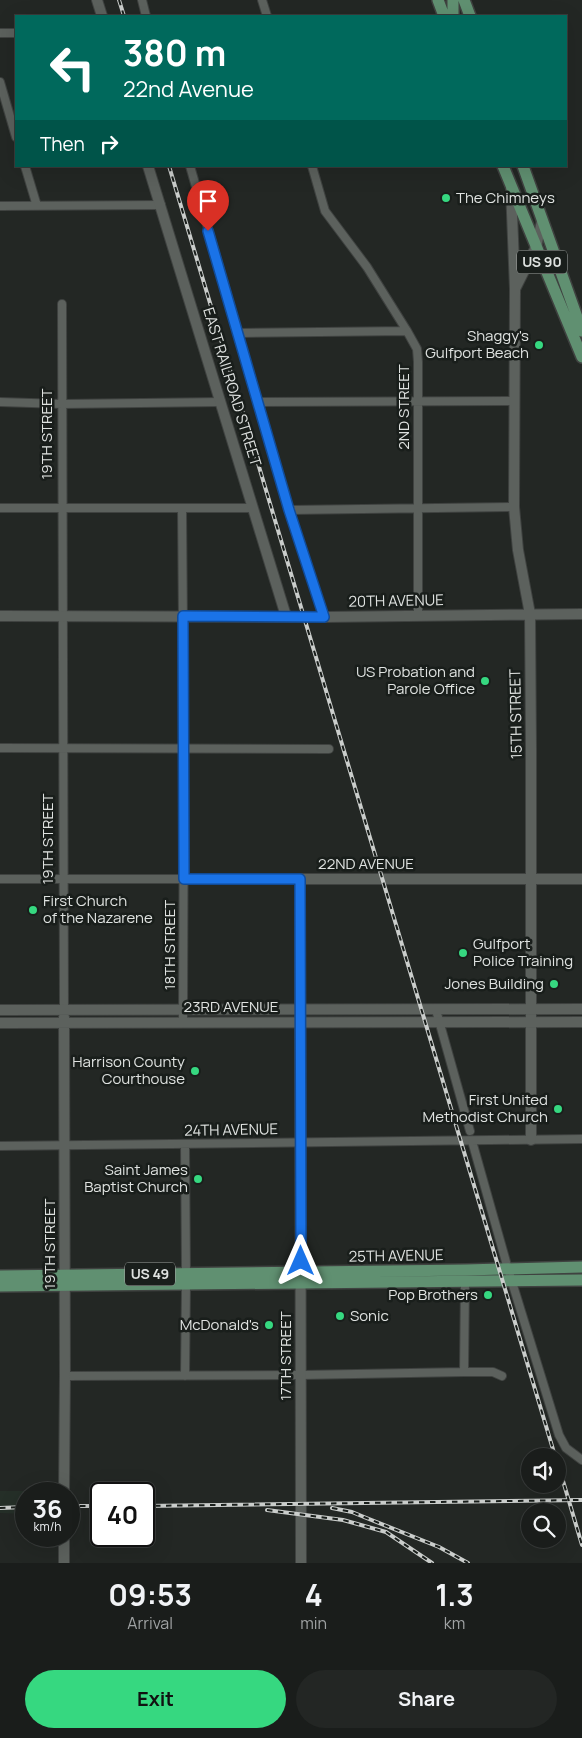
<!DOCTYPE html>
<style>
:root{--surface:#1a1d1b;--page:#232624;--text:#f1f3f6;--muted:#9fa2a3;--line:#383b3a;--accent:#36d880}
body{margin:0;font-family:Manrope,sans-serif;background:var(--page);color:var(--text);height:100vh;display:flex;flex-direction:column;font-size:19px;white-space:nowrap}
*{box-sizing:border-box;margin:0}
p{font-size:16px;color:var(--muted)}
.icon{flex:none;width:28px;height:28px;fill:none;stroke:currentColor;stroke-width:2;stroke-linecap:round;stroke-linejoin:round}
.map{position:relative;height:1563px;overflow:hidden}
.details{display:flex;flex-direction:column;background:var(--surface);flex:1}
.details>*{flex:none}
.top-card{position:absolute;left:15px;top:15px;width:552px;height:152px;border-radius:0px;box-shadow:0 5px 20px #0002,0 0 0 1px var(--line);background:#00695c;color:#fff;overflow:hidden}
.fabs{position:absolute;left:521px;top:1448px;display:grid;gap:10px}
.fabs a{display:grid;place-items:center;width:45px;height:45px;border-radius:50%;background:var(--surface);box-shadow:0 5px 20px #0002,0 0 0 1px var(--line);font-size:25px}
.speed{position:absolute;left:15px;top:1482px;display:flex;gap:10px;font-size:25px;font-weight:700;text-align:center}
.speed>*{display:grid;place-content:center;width:65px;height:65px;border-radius:50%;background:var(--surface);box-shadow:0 5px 20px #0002,0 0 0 1px var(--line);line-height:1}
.speed small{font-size:12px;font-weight:400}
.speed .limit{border:2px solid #111;border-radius:8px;background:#fff;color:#111}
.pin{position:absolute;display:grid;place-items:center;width:42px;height:42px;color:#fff;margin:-51px -21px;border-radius:50% 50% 50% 0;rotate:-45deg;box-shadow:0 0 5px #0007}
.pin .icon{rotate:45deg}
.me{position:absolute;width:55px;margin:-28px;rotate:0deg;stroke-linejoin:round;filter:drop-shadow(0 0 4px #0008)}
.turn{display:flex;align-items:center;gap:18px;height:105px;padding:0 25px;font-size:22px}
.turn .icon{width:65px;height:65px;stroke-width:2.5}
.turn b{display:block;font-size:35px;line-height:42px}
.then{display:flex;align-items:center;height:48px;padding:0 25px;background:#0003;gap:10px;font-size:19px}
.eta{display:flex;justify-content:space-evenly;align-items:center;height:85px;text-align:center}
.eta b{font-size:30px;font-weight:700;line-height:35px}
.primary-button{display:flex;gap:10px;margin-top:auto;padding:10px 25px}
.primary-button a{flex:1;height:58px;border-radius:30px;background:var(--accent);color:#111;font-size:20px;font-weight:700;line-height:58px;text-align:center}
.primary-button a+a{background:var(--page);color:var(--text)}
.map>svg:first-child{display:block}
.built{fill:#252f28}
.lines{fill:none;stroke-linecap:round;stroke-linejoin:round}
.street-casing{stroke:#3f4240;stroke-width:10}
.secondary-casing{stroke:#3f4240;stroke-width:12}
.primary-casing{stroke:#3f4240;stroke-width:14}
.street{stroke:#5c615d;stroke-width:8}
.secondary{stroke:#5c615d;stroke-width:10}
.primary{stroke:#609071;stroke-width:11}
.rail-casing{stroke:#cacdcb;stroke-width:4}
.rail{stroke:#191e1b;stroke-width:2;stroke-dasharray:5.5;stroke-linecap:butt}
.route-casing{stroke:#114b97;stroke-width:12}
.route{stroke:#1a73e8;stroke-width:9}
.poi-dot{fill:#36d880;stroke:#191e1b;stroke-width:2}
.labels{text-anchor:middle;stroke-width:5;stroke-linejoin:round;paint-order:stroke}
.shield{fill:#191e1b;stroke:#a4a7a5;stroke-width:1}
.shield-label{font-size:14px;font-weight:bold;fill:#dfe2e0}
.poi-label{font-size:15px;fill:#dfe2e0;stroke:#191e1b;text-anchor:end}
.street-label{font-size:15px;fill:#dfe2e0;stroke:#191e1b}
</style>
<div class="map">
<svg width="582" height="1563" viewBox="0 0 582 1563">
<rect width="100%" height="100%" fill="#232724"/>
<path class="built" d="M0,1491H59V1494H26V1514L0,1513Z"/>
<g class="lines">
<g class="street-casing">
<path id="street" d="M142,0L146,16
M262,0L267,16
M0,33H16
M0,82L16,137
M25,166L37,206
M190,166L289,510L324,617
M312,166L325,211L367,267L407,331L417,349L418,362V616
M0,206L161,205
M62,304L64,1010
M238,333L407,331
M0,402L62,404L221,402
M257,402L514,401
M0,508H252
M182,508L184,748L183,1022
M289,510L514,507
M0,748L329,749
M0,879H300
M436,1010L470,1131
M472,1141L508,1269L559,1435L566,1448L582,1460
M185,1145L186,1273
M0,1146L582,1139
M464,1372L465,1281
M65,1376L301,1375L464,1372H493L502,1376
M185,1376L186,1284"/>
</g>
<g class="secondary-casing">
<path id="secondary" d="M97,0L102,16
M148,166L286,616
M511,188L515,289L514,507L518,550L530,614L531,748V1140
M515,289L536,247L542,221
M0,616L324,617L582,614
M0,1010L582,1009
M64,1017L65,1376L64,1494
M0,1023L582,1022
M64,1536V1563
M301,1563L300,879H582"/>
</g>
<g class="primary-casing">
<path id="primary" d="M438,0L444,16
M464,0L470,16
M453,16V0
M503,166L582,357
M523,166L582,331
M0,1276L466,1270L582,1267
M0,1286L582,1280"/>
</g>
<use href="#street" class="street"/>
<use href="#secondary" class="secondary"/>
<use href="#primary" class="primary"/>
<g class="rail-casing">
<path id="rail" d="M119,0L124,16
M169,166L555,1456
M558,1464L582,1545
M69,1506H101
M144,1506L582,1500
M0,1508L26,1507
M332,1508L352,1512L364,1517L439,1547L468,1563
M267,1510L343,1520L386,1532L432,1563"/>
</g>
<use href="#rail" class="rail"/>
</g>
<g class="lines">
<g class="route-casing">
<path id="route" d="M208,231L289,510L324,617L183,616L184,879H300L301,1261"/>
</g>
<use href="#route" class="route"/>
</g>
<g class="poi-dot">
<circle cx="446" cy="198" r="5"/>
<circle cx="539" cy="345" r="5"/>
<circle cx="485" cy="681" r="5"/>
<circle cx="33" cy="910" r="5"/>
<circle cx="463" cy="953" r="5"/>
<circle cx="554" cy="984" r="5"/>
<circle cx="195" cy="1071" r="5"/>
<circle cx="558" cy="1109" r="5"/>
<circle cx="198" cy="1179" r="5"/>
<circle cx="488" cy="1295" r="5"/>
<circle cx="340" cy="1316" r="5"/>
<circle cx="269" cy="1325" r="5"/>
</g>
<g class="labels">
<g class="shield">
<rect x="517" y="250.5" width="50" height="23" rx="4"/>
<rect x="125" y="1262.5" width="50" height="23" rx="4"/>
</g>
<g class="shield-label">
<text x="542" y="267">US 90</text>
<text x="150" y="1279">US 49</text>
</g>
<g class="poi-label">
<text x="456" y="203" text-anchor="start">The Chimneys</text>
<text x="529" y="341">Shaggy's<tspan x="529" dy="17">Gulfport Beach</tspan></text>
<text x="475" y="677">US Probation and<tspan x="475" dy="17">Parole Office</tspan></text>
<text x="43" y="906" text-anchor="start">First Church<tspan x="43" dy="17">of the Nazarene</tspan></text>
<text x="473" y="949" text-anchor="start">Gulfport<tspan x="473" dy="17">Police Training</tspan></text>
<text x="544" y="989">Jones Building</text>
<text x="185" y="1067">Harrison County<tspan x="185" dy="17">Courthouse</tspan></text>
<text x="548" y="1105">First United<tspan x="548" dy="17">Methodist Church</tspan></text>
<text x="188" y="1175">Saint James<tspan x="188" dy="17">Baptist Church</tspan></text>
<text x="478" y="1300">Pop Brothers</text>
<text x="350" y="1321" text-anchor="start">Sonic</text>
<text x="259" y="1330">McDonald's</text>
</g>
<g class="street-label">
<text transform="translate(232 387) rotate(73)" y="5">EAST RAILROAD STREET</text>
<text transform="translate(404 407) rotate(-90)" y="5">2ND STREET</text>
<text transform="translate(47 434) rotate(-90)" y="5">19TH STREET</text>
<text transform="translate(396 601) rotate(-1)" y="5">20TH AVENUE</text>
<text transform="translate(516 714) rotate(-91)" y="5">15TH STREET</text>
<text transform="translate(48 839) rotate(-90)" y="5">19TH STREET</text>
<text x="366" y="869">22ND AVENUE</text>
<text transform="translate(170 945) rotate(-90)" y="5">18TH STREET</text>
<text x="231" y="1012">23RD AVENUE</text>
<text transform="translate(231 1130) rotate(-1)" y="5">24TH AVENUE</text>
<text transform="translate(50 1244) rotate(-90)" y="5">19TH STREET</text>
<text transform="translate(396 1256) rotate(-1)" y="5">25TH AVENUE</text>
<text transform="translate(286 1356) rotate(-90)" y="5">17TH STREET</text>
</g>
</g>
</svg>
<div class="fabs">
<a><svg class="icon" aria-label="sound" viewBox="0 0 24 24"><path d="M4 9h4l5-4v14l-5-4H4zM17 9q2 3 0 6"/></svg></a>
<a><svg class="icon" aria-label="search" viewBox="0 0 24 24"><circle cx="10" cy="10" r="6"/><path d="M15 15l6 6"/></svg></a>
</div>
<div class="speed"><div>36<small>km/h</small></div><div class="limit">40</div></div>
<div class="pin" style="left:208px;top:231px;background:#d93025"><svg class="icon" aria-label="arrive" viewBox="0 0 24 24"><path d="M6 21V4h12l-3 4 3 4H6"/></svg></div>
<svg class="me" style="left:301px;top:1261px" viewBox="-20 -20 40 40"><path d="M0-17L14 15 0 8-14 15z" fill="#1a73e8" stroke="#fff" stroke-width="4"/></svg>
<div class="top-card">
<div class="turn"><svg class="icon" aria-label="left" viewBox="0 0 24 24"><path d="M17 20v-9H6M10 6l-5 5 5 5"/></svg><div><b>380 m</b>22nd Avenue</div></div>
<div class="then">Then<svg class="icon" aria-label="right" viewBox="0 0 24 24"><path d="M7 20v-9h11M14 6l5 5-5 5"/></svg></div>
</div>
</div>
<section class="details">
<div class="eta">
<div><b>09:53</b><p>Arrival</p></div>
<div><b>4</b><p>min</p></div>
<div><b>1.3</b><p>km</p></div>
</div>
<div class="primary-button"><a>Exit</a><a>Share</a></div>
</section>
